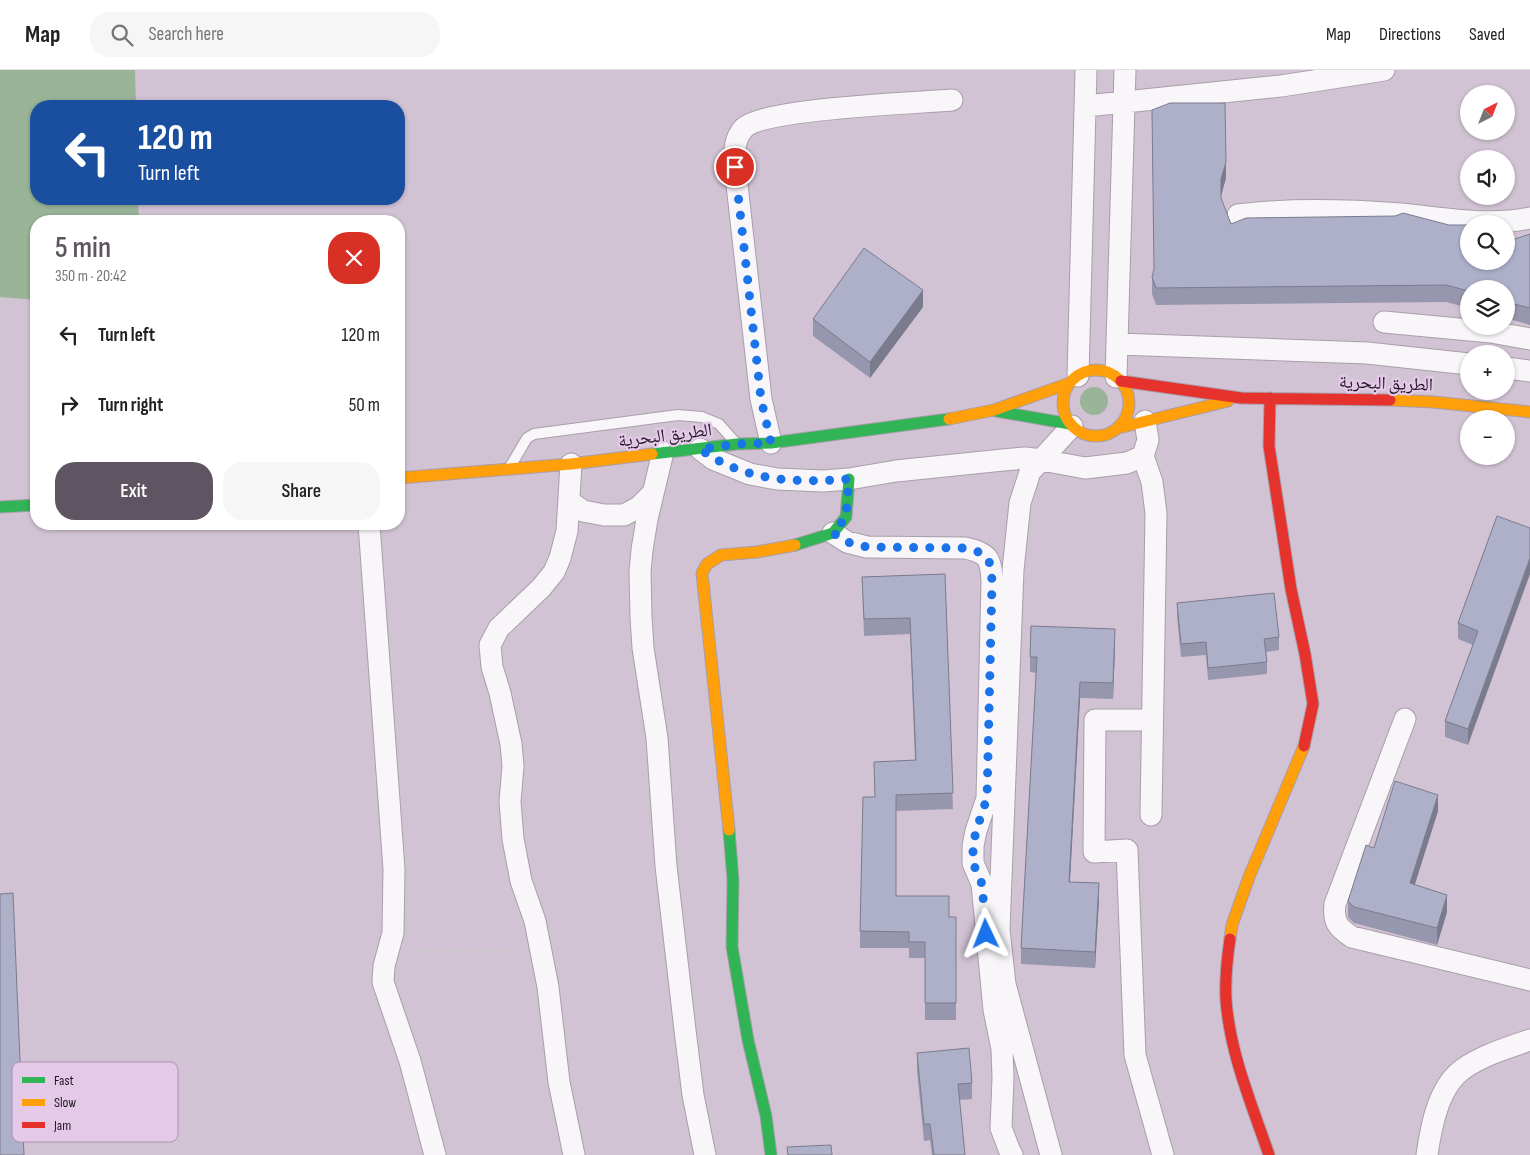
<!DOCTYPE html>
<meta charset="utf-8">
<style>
:root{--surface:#fff;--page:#f6f6f6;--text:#222;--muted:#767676;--line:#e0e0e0;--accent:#5f5461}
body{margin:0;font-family:"Sofia Sans Condensed","Noto Naskh Arabic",sans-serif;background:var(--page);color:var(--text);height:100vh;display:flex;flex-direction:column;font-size:19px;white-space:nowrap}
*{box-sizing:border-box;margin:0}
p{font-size:16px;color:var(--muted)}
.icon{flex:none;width:28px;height:28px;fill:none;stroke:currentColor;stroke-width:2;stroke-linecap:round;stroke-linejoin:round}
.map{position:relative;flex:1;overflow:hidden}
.drawer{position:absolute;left:30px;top:145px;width:375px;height:315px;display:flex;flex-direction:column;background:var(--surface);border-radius:20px;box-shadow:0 1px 4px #0004}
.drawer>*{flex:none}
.top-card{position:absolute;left:30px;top:30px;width:375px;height:105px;border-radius:20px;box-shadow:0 1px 4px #0004;background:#1a4fa0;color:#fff;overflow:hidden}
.needle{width:32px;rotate:42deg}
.tools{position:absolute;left:1460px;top:15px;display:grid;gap:10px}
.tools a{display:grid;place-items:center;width:55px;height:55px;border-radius:50%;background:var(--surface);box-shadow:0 1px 4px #0004;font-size:25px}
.pin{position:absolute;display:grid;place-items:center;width:42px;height:42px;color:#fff;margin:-21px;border:2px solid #fff;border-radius:50%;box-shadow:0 1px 5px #0007}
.me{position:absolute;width:55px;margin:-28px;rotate:358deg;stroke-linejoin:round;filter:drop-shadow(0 0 4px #0008)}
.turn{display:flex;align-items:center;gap:18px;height:105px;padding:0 25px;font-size:22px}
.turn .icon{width:65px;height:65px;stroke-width:2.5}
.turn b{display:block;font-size:35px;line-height:42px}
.round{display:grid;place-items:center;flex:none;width:52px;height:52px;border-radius:20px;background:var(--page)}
.overview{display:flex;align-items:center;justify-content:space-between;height:85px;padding:0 25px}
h1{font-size:30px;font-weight:600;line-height:38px;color:var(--accent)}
.cta{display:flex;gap:10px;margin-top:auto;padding:10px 25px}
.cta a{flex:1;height:58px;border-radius:20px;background:var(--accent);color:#fff;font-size:20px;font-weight:600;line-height:58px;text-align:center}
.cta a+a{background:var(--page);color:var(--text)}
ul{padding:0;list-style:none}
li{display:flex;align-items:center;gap:15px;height:70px;padding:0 25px}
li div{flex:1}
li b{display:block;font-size:19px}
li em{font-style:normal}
header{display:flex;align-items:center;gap:30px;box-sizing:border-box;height:70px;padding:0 25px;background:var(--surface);border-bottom:1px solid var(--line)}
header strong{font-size:24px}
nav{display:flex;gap:28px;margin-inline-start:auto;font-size:18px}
.search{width:350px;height:45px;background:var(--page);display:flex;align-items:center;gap:12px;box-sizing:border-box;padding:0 18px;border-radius:20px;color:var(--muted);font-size:19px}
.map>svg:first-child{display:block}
.green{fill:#9ab498}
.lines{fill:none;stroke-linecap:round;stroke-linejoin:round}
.lane-casing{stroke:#a99eaa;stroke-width:12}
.street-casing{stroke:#a99eaa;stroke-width:23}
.fast-casing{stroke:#a99eaa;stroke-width:13}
.slow-casing{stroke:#a99eaa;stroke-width:13}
.jam-casing{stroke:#a99eaa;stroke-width:13}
.path{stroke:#cdc9cd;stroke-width:3;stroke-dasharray:5 2.5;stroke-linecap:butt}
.lane{stroke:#f8f6f9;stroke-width:10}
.street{stroke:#f8f6f9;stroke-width:21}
.fast{stroke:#30b455;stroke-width:11}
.slow{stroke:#ff9f0a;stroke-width:11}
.jam{stroke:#e5322d;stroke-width:11}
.wall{fill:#9697ae}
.shaded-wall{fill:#7a7b8d}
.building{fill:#aeb0ca;stroke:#7a7b8d}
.route{stroke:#1a73e8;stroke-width:9;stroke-dasharray:0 16.2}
.labels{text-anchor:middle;stroke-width:4.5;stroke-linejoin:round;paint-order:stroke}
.street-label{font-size:18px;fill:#211823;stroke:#e4c9e8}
.key{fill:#e4c9e8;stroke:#aa94ad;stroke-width:1}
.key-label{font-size:14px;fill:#211823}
</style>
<header>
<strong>Map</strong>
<div class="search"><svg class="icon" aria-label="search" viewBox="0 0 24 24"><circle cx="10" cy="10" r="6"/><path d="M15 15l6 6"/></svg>Search here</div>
<nav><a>Map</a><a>Directions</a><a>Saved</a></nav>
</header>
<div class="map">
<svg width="1530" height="1085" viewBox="0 0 1530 1085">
<rect width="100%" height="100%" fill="#d2c3d4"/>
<path class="green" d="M0,0H135L136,36H36V129H138L139,151H36V230L0,227Z
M1080 331a14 14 0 1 1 28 0a14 14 0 1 1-28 0Z"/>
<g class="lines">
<g class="lane-casing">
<path id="lane" d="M510,397L527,368L534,364L678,345L702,347L719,354L735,372"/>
</g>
<g class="street-casing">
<path id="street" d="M1086,36L1281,16L1384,0
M1238,145C1291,138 1347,140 1401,144C1443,148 1488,157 1530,148
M1384,252L1491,262L1530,269
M1118,274L1367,283L1469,294
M1506,298L1530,301
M1078,306L1086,0
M1116,307L1125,0
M771,373L761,329L735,97C734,83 734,68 744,58C764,38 917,33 952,30
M700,379L713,389L750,404L777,409L823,411L849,409L896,401L1003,390L1025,388L1042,390L1085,398L1127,393L1143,386L1148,370L1145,351
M663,382L647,449L642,480L640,502L641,547L643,578L657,668L666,796L685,960L693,1025L705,1085
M1143,386L1152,412L1156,443L1151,745
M571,394L567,461L560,488L554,502L541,518L499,558L490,575L492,597L500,623L511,674L513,696L510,732L513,769L521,811L535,851L548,917L559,1012L574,1085
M569,431L583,441L604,445H624L639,437L653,423
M369,454L394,799L393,863L384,896L383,912L410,991L435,1085
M833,463L847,472L867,477L965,478C989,483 991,489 992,512L987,728L976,761L973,776V793L982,814L994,940L1002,979L1003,1008L1001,1058L1009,1079L1012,1085
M1405,649L1335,834C1333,852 1337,857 1352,867L1530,910
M1152,650H1095L1094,782L1127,780L1135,985L1163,1085
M1051,1085L1005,914L999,860L1013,500L1020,433L1030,402L1072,356
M1427,1085C1431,1057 1438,1017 1463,999C1483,985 1507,978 1530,970"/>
</g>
<g class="fast-casing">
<path id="fast" d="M996,341L1070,354
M652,384L737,374L771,373L949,349
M0,437L36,435
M795,475L833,463L846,447L849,409
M729,760L733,810L732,877L748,970L766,1046L771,1085"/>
</g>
<g class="slow-casing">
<path id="slow" d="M1063 333a33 33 0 1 1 66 0a33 33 0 1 1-66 0Z
M1390,330L1433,332L1530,342
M949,349L994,340L1070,313
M1118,358L1228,331
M399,408L571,394L652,384
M729,760L702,503L707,494L721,485L757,482L795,475
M1230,869L1232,855L1249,807L1304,676"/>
</g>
<g class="jam-casing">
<path id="jam" d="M1121,311L1241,328L1390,330
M1270,328L1269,376L1291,519L1305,584L1313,634L1304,676
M1230,869C1227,889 1225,910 1226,930C1230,984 1252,1035 1269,1085"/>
</g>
<path class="path" d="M391,471L416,476L462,498L479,531L483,545
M409,881H520"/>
<use href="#lane" class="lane"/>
<use href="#street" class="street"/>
<use href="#fast" class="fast"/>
<use href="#slow" class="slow"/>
<use href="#jam" class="jam"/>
</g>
<path class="wall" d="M1226,108L1221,125V128L1231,154L1469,191L1530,164V255L1506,248V219H1469V238L1446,232L1156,235L1152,224V207Z
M923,237L870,308L813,266V249Z
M1497,446L1468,675L1445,667V651L1473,575L1458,569V553Z
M945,504L953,739L896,741V826L949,847H956V950H925V888H909V878H860V861L875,727L874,692L915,690L910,564L864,566L862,507Z
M1177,533L1279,567V580L1266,582L1267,592V604L1208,610L1206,585L1181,587L1177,546Z
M1115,575L1113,629L1080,628L1070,812L1099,829L1095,898L1021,894V878L1036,603L1030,602V587Z
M1438,741L1414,815L1447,842L1437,875L1354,853L1348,847V831L1374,778Z
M917,983L972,1013V1029L959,1030L965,1085H932L930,1070L924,1071L917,1000Z"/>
<path class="shaded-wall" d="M1226,92V108L1221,126V109Z
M923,220V237L870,308V292Z
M1530,488V504L1468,675V659Z
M1115,559V575L1113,629V613Z
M1080,612V628L1069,827V812Z
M1438,725V741L1410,830V813Z
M1099,813V829L1095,898V882Z
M1447,825V842L1437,875V858Z"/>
<path class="building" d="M1170,33H1225L1226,92L1221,109V128L1231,154L1246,148L1395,146L1403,143L1449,155H1469V191H1506V172L1530,164V238L1506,232V219H1469V221L1446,215L1156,218L1152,207L1154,199L1152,40Z
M864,178L923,220L870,292L813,249Z
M1497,446L1530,458V488L1468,659L1445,651L1478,561L1458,553Z
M945,504L953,723L896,725V826H949V847H956V933H925V872H909V862L860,861L863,727H875L874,692L916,690L910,548L864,549L862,507Z
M1274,523L1279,567L1264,569L1267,592L1208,598L1206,572L1181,574L1177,533Z
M1031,556L1115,559L1113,613L1080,612L1069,812L1099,813L1095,882L1021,878L1037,587H1030Z
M1395,711L1438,725L1410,813L1447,825L1437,858L1354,837L1348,831L1366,775L1374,778Z
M13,823L24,1085H0V824Z
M969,978L972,1013L958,1014L965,1085H934L930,1054H924L917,983Z
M831,1075L832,1085H788L787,1077Z"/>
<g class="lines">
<path class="route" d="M735,97L761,329L771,373L737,374L700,379C745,412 796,413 849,409L846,447L833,463L847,472L867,477L964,478C989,483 991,489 992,512L987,728L976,761L973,776V793L982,814L986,864"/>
</g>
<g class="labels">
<g class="street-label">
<text transform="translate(1386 313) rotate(2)" y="6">الطريق البحرية</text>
<text transform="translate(665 365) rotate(-7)" y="6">الطريق البحرية</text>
</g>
</g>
<rect x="12" y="992" width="166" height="80" rx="8" class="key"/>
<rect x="22" y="1007" width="23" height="6" fill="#30b455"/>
<rect x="22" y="1029" width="23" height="7" fill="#ff9f0a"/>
<rect x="22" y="1052" width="23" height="6" fill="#e5322d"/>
<g class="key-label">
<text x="54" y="1015">Fast</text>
<text x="54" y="1037">Slow</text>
<text x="54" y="1060">Jam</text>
</g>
</svg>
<div class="tools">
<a><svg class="needle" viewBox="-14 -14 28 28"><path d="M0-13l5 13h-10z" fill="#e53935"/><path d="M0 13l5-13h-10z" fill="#767676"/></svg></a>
<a><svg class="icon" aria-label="sound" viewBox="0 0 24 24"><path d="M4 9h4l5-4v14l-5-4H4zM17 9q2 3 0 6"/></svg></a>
<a><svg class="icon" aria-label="search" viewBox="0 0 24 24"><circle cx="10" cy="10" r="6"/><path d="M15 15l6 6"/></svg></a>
<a><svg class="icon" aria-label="layers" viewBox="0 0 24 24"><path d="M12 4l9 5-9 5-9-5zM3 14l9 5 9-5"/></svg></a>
<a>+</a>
<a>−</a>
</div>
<div class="pin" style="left:735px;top:97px;background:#d93025"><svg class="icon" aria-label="arrive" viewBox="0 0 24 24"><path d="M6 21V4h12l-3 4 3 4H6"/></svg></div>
<svg class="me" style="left:986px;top:864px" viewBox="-20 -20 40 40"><path d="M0-17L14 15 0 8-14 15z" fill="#1a73e8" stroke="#fff" stroke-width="4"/></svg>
<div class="top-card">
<div class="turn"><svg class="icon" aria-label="left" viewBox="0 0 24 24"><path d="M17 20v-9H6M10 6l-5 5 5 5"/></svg><div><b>120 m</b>Turn left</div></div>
</div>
<section class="drawer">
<div class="overview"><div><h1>5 min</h1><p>350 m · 20:42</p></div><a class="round" style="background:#d93025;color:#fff"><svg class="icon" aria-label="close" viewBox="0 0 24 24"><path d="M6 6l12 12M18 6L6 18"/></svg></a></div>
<ul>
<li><svg class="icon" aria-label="left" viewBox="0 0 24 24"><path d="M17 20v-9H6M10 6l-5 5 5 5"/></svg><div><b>Turn left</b></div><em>120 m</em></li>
<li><svg class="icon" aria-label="right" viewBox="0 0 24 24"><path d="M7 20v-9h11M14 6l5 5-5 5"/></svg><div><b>Turn right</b></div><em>50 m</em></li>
</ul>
<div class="cta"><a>Exit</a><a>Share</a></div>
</section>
</div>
